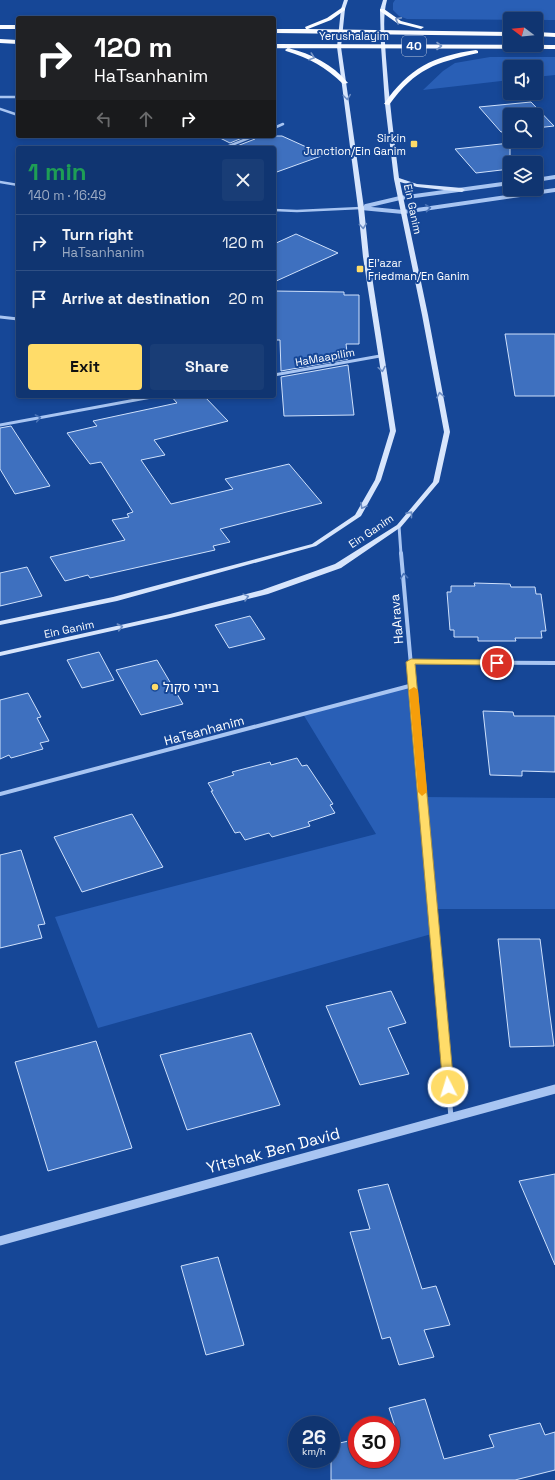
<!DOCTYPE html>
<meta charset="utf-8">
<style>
:root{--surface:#103571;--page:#193d76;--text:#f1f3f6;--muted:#9cabc3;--line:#305084;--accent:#ffdc69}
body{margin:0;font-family:"Space Grotesk","Noto Sans Hebrew",sans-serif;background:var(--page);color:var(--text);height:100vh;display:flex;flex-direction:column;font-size:15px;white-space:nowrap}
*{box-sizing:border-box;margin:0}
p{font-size:13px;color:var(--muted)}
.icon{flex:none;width:22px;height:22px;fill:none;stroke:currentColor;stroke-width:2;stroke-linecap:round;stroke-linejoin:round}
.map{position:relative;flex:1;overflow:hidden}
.drawer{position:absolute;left:16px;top:146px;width:260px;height:252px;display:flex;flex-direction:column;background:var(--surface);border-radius:4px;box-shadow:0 2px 6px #0003,0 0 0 1px var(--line)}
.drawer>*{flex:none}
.top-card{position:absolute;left:16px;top:16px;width:260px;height:122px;border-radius:4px;box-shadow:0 2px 6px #0003,0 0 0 1px var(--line);background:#202124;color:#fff;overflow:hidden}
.needle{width:26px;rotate:286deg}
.buttons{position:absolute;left:503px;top:12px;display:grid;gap:8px}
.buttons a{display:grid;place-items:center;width:40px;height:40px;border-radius:4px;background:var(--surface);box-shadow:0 2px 6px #0003,0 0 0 1px var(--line);font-size:20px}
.speed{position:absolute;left:288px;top:1416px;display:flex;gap:8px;font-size:20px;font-weight:700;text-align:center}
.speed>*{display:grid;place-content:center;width:52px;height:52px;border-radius:50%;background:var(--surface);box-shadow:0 2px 6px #0003,0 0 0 1px var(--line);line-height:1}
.speed small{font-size:10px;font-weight:400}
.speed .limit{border:6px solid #d22;background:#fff;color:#111}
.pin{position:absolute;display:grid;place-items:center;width:34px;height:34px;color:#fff;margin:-17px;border:2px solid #fff;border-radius:50%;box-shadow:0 1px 4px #0007}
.me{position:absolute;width:44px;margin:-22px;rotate:355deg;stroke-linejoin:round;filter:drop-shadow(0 0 3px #0008)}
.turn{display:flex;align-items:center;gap:14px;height:84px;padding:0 12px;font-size:18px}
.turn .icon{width:52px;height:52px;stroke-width:2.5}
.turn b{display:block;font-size:28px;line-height:34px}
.lanes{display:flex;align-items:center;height:38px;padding:0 12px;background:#0003;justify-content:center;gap:20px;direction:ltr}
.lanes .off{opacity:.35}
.round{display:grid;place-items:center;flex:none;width:42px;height:42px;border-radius:4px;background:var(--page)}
.overview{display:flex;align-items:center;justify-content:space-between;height:68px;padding:0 12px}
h1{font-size:24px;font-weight:800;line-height:30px;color:#1e9e55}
.button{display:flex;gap:8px;margin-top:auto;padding:8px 12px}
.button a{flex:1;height:46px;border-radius:4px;background:var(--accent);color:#111;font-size:16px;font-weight:800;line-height:46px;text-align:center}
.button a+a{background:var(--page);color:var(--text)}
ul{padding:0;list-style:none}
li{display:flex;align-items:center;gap:12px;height:56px;padding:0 12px;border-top:1px solid var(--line)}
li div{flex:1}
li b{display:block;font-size:15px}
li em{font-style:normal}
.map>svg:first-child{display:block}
.green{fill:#295fb6}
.building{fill:#3e70bf;stroke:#cfe1fc}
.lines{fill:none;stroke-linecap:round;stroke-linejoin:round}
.minor-far3{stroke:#a8c5f2;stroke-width:2.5}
.minor-far2{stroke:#a8c5f2;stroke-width:3}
.minor-far1{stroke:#a8c5f2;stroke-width:4}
.minor{stroke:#a8c5f2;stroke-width:5}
.tertiary-far1{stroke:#a8c5f2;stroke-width:4}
.tertiary{stroke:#a8c5f2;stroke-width:9}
.secondary{fill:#d7e5fc;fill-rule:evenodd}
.trunk{fill:#f9fbff;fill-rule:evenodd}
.oneway{stroke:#7c98c6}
.oneway2{stroke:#6d8ec4}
.oneway3{stroke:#4973b7}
.route{fill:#ffdc69;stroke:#a68f44}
.slow{fill:#f59e0b}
.poi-dot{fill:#ffdc69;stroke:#164797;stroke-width:1.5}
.labels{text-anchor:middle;stroke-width:4;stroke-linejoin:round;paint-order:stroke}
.far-street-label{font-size:11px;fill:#fff;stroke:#164797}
.far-poi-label{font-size:11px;fill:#fff;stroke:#164797;text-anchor:end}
.shield{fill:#164797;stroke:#b9c8e0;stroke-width:1}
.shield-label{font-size:12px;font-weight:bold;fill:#fff}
.street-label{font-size:13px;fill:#fff;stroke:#164797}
.poi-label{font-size:13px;fill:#fff;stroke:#164797;text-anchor:start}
.near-street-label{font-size:16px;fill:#fff;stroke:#164797}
</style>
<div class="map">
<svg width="555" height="1480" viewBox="0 0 555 1480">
<rect width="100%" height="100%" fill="#164797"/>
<path class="green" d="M395,0H555V20L407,19L399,16L393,10V3Z
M490,57H555V75L536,77V67H510V80L423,90L443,71L455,63Z
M413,685L423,797L555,798V909H433L435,933L98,1028L55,917L376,834L303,714Z"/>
<path class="building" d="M531,102L554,126L536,128V115H510V131L501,132L479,107Z
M216,136H247L230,143Z
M257,136H282L324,155L274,173V148H242L237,146L255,139Z
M510,143V169L476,173L455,149Z
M296,234L338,253L274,282V244Z
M274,291L344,292V295H359V344H346L348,359L281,371L280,340H274Z
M505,334H555V396H515Z
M348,365L354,415L284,416L281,377Z
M171,396H204L228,421L154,440L165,455L141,460L171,504L233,489L225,479L289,464L322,503L220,529L230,542L213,546L215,550L90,578L88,575L65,581L50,557L125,540L112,520L129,517L127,514L133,512L101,462L90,464L67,433L97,426L93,421L177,403Z
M11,426L50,486L15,494L0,469V428Z
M27,567L42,596L0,606V573Z
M474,583L510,584L511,587H535L536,594H541L546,631H541L542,638H515L516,641H478V637H454V630H450L447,592H451V586H475Z
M250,616L265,639L229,648L215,625Z
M99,652L114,680L82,688L67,660Z
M157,660L183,704L141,715L116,670Z
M28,693L41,717L37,718L49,741L40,743L43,749L11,758L9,755L0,759V700Z
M483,711L513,712L514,716H555V772L522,771V776L490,775Z
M297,758L302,766L307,765L333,804L330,805L335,813L308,822L310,826L272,837L269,833L245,840L240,832L235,833L211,791H213L208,783L234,775L232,772L270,762L271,765Z
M132,814L163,867L82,892L54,837Z
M21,850L45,924L38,925L42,938L0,948V855Z
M498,939H540L554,1046L510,1047Z
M391,991L406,1023L388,1028L409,1074L360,1085L326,1006Z
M251,1033L280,1105L187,1130L160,1055Z
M96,1041L132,1148L48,1171L15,1062Z
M555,1174V1265L519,1181Z
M388,1184L422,1289L436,1286L450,1325L424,1330L434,1357L399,1365L390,1337L382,1339L350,1232L370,1229L358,1190Z
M218,1257L244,1345L206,1355L181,1266Z
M425,1399L444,1459L494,1447L489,1435L540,1423L545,1435L555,1432V1470L515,1480H331V1445L357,1439V1459H391V1432L396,1430L389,1408Z"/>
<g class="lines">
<path class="minor-far3" d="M0,97H18
M0,109L18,115
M274,128L283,124
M224,148L254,136
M0,182L18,185
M274,210L297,211L361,208"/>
<path class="minor-far2" d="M0,317L18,319
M274,375L380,356
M0,425L157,396
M399,526L401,554"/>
<path class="minor-far1" d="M401,553L437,958
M411,662L555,663
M0,794L413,685"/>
<path class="minor" d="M437,957L451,1117"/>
<path class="tertiary-far1" d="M536,180L555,177
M366,206L400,198L510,183
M361,208L403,212L555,190"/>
<path class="tertiary" d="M0,1241L555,1089"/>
<path class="secondary" d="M344,0H348L345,9L341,47L364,208L369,257L396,431L381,480L361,516L316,546L117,601L0,625V621L113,597L312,544L355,515L375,480L390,431L363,257L358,208L337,47L341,9Z
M383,0H387C382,18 385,39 386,58C389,99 394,138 399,178L417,184L462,188L465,190L462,192L417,187L400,182L428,315L450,432L439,482L401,527L341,568L268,594L170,618L0,656V652L170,614L262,590L335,564L397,525L433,482L444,432L422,315L394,179L385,104L381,46L380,10Z"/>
<path class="trunk" d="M343,7L345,8V10L331,20L308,29L510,32V36L274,33V29H306L305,27L327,18Z
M380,9H384L401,21L424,27L421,29L397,23L380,11Z
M0,25H18V29H0Z
M536,32L555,33V37L536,36Z
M0,39L18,40V44L0,43Z
M274,44L555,45V49L274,48Z
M288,48C312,54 332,64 348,83L343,84C326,67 309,58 286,51L285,50Z
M476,50L478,51V53C435,63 416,68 389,105L384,104C409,68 433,56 476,50Z"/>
</g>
<defs><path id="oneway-chevron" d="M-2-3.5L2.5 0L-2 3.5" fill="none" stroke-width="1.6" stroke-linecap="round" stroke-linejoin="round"/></defs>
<g class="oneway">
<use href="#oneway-chevron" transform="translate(398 20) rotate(-152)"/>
<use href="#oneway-chevron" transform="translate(439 46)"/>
<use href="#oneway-chevron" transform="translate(312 57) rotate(19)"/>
</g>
<g class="oneway2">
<use href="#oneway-chevron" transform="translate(347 97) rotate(83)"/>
<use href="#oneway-chevron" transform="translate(363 226) rotate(85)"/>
<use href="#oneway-chevron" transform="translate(382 369) rotate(80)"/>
<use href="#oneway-chevron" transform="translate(440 395) rotate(-100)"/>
<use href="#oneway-chevron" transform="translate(363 506) rotate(120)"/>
<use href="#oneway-chevron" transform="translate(410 514) rotate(-51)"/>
<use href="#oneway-chevron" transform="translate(246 597) rotate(-15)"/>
<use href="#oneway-chevron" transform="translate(120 627) rotate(-12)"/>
</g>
<g class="oneway3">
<use href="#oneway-chevron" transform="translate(428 208) rotate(-8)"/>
<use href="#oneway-chevron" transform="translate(38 418) rotate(-11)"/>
<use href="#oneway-chevron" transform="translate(404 576) rotate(-95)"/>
</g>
<path class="route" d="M411,659L497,660L502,663L497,665L415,664L454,1087L452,1090L448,1091L444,1090L443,1087L406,662Z"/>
<path class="slow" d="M414,687L418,690L427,792L422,796L418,792L409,690Z"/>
<g class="poi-dot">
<rect x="410" y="140" width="8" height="8" rx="2"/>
<rect x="356" y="265" width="8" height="8" rx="2"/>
<circle cx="155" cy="687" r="4"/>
</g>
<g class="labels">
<g class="far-street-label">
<text x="354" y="40">Yerushalayim</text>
<text transform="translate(413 209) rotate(78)" y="4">Ein Ganim</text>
<text transform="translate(325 357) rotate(-10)" y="4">HaMaapilim</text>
<text transform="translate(371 531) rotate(-34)" y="4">Ein Ganim</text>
<text transform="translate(69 629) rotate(-12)" y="4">Ein Ganim</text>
</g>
<g class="far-poi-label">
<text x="406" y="142">Sirkin<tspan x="406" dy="13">Junction/Ein Ganim</tspan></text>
<text x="368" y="267" text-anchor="start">El'azar<tspan x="368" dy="13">Friedman/En Ganim</tspan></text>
</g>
<rect class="shield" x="402" y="36" width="24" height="20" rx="3"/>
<g class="shield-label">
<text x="414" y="50">40</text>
</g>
<g class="street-label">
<text transform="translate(396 619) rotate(-95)" y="5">HaArava</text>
<text transform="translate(204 730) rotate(-15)" y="5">HaTsanhanim</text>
</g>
<g class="poi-label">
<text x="163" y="692">בייבי סקול</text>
</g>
<g class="near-street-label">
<text transform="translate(273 1150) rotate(-15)" y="6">Yitshak Ben David</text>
</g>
</g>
</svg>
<div class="buttons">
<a><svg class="needle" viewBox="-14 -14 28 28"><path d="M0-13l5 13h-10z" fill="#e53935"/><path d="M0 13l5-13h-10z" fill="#9cabc3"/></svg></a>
<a><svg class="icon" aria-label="sound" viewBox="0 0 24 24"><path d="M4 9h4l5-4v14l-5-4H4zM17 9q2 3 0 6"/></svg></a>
<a><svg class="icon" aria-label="search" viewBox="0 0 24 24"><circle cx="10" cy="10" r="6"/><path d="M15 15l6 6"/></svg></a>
<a><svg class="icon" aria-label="layers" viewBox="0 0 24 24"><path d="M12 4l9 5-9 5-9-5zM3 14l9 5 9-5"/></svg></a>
</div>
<div class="speed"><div>26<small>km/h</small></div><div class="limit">30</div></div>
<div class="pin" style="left:497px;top:663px;background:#d93025"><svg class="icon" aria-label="arrive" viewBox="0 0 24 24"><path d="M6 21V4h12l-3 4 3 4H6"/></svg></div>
<svg class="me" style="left:448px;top:1087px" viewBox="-20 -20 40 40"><circle r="17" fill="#ffdc69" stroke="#fff" stroke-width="3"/><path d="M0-11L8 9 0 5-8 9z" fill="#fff"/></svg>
<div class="top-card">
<div class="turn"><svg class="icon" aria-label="right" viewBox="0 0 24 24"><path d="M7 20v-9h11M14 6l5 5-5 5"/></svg><div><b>120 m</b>HaTsanhanim</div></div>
<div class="lanes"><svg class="icon off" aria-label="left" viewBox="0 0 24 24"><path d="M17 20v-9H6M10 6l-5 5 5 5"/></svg><svg class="icon off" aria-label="ahead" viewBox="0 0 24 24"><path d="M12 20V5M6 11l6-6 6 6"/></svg><svg class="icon" aria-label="right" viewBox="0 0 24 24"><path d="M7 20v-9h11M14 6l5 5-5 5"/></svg></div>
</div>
<section class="drawer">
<div class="overview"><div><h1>1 min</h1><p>140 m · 16:49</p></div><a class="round"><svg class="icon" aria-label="close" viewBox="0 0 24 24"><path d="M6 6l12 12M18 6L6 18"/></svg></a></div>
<ul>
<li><svg class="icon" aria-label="right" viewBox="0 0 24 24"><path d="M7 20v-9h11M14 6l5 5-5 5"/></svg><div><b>Turn right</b><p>HaTsanhanim</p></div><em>120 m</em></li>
<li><svg class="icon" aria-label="arrive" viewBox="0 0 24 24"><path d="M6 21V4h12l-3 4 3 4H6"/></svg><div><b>Arrive at destination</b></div><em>20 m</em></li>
</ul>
<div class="button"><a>Exit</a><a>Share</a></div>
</section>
</div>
